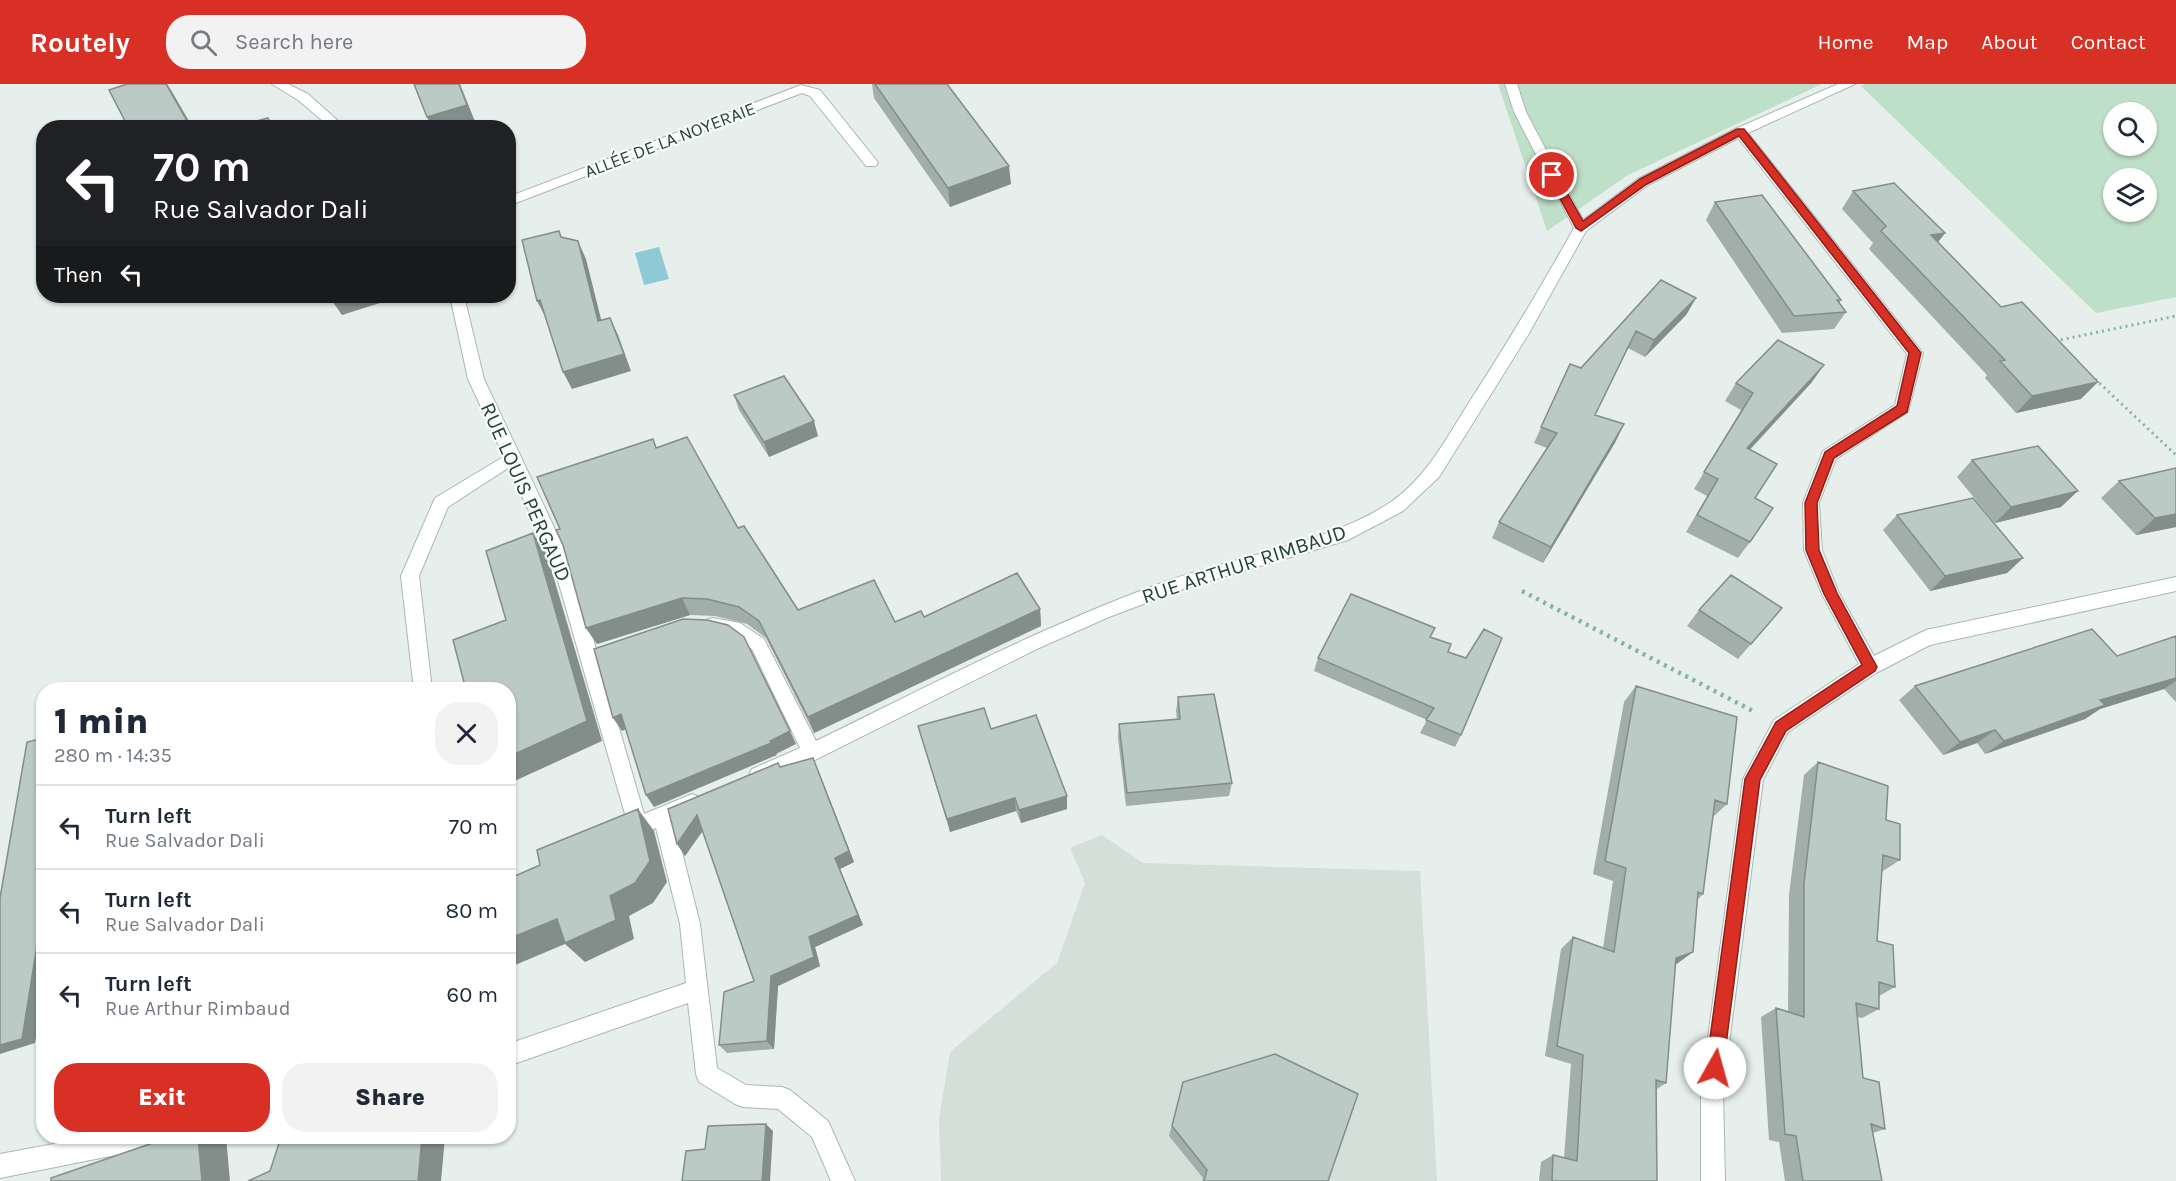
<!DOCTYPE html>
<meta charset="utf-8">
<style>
:root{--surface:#fff;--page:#f2f2f3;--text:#1f2937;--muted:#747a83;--line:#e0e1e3;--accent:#d93025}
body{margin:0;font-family:Karla,sans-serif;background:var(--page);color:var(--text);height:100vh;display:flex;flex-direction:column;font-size:22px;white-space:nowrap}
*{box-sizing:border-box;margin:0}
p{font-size:20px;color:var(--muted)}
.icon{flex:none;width:33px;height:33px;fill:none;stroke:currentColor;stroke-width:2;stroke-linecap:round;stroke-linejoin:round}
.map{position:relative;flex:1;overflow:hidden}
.side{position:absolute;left:36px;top:598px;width:480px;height:462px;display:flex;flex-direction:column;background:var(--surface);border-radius:24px;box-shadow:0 2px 4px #0004}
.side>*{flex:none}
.guide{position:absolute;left:36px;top:36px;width:480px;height:183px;border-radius:24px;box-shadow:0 2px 4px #0004;background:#202124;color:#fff;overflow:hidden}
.fabs{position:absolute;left:2103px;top:18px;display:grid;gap:12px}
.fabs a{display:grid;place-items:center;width:54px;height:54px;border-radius:50%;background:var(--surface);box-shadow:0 2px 4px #0004;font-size:30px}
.pin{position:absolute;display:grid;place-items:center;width:51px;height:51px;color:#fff;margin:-26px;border:3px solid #fff;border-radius:50%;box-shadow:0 2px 6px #0007}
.me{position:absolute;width:66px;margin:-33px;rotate:7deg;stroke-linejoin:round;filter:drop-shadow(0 0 4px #0008)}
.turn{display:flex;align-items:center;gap:21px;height:126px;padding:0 18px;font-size:27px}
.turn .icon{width:78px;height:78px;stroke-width:2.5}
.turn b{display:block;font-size:42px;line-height:51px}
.then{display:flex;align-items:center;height:57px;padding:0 18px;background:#0003;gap:12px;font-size:22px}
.round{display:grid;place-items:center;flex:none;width:63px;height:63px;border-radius:24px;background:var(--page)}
.summary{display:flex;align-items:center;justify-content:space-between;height:102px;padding:0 18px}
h1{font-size:36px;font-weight:800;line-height:45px}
.button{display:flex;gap:12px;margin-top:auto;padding:12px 18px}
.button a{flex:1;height:69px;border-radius:24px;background:var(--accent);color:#fff;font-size:24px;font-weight:800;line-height:69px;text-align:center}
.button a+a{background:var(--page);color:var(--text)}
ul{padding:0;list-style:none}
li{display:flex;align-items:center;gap:18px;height:84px;padding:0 18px;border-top:2px solid var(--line)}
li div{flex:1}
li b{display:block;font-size:22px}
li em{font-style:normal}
header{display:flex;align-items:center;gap:36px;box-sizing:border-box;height:84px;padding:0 30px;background:var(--accent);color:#fff}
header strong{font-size:28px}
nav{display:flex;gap:33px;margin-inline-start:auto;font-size:21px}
.search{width:420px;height:54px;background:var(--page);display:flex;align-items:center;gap:15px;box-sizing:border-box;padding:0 21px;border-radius:24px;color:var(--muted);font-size:22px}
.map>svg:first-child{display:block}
.built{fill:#d4dfda}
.green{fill:#bfe0c8;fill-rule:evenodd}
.water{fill:#8ec9d4}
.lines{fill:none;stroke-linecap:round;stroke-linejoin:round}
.service-casing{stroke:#a8b8b2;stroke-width:2}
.minor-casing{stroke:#a8b8b2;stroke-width:2}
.path-far1{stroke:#86b3a5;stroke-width:3;stroke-dasharray:2 4;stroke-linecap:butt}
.path{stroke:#86b3a5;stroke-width:4.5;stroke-dasharray:3 5;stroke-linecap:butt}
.service{fill:#fff;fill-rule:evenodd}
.minor{fill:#fff;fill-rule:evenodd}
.wall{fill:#a1aea9}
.shaded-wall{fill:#838d89}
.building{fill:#bbcac4;stroke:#838d89;stroke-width:1.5}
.route{fill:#d93025;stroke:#8d1f18;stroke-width:1.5}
.labels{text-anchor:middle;stroke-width:4.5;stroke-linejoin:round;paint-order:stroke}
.far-street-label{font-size:18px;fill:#24423a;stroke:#f7fbf9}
.street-label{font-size:21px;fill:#24423a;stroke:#f7fbf9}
</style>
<header>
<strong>Routely</strong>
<div class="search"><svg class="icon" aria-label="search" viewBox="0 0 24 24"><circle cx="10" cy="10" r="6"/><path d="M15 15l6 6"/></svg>Search here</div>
<nav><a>Home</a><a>Map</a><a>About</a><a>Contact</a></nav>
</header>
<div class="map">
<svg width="2176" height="1097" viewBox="0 0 2176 1097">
<rect width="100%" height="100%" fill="#e6efeb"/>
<path class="built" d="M1102,751L1143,779L1420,787L1437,1097H941L939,1035L950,968L1057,879L1085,799L1070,764Z"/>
<path class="green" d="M1498,0H1822L1628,91L1547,147Z
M1866,0H2176V213L2096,229L1861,2ZM2146,28V62H2114V28ZM2146,94V128H2114V94Z"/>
<path class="water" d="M659,163L669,195L644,201L635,169Z"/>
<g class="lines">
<g class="service-casing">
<path id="service" d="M513,367L519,369L521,373L519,377L448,423L419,492L432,606H414L401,492L435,414Z"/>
</g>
<g class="minor-casing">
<path id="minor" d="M272,0H288L308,10L346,44H331L298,16Z
M1505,0H1517L1526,28L1583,136L1638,95L1735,45L1838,0H1855L1748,49L1923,269L1908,328L1836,375L1819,419L1822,466L1839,509L1874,572L1926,546L2176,493V507L1930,561L1876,589L1788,648L1763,696L1723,1006L1725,1097H1701V1006L1743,695L1774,636L1859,580L1822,510L1804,466L1803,419L1823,367L1895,321L1907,270L1738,54L1648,101L1586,147L1528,251L1439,393L1403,427L1348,456L1186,504L1109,533L1039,564L807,680L759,700L752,697L749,691L752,685L800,664L752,565L735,554L706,546L703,541L706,536L712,534L740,539L764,555L816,657C928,602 1039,544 1156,501C1229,473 1327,461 1391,418C1427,393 1447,353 1470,317C1507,260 1541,203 1574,144L1514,28Z
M801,1L820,6L876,76L878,79L876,82H866L810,12L802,9L508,122V113Z
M450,212H464L484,295L571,479L644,730L692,710L699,713L702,719L699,725L674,736L700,840L717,984L746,1001L782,1003L790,1006L828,1037L855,1097H831L812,1053L778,1025L743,1023L735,1020L699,998L696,990L688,919L508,982V960L686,899L680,840L656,744L626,756L619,754L616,747L619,740L627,737L553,479L468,295Z
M91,1053H162L159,1061L151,1064L0,1094V1070Z"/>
</g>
<path class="path-far1" d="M2055,257L2176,232
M2095,295L2176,371"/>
<path class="path" d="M1522,507L1753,627"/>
<use href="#service" class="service"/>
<use href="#minor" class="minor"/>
</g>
<path class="wall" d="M872,0H947L1011,100L950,123L874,14Z
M1853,107L1945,149L1938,158L2081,315L2016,329L1985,294L1987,291L1869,165L1873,159L1842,125Z
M1715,118L1841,216L1839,219L1846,228L1834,245L1782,249L1706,136Z
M1661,196L1696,214L1686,231L1645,273L1628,264L1595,331L1616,357L1543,479L1492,454L1499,438L1547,364L1534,359L1570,280L1581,284Z
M1812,298L1750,366L1755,414L1750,458L1738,474L1686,448L1707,412L1694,405L1741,326L1725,317L1736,299Z
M734,311L818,352L769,373L739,326Z
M656,364L738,444L798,526L895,538L924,533L1040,525L1041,542L814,649L766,554L747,540L715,532L690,531L597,560L586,544L560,445Z
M1972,376L2061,423L1995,439L1957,393Z
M2176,384V443L2136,451L2101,414L2119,397Z
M1897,431L2023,474L2007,489L1930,507L1883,446Z
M1782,524L1738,575L1687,542L1699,526Z
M1435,544L1431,553L1448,568L1466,574L1461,651L1455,663L1420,649L1427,636L1314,587L1318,574Z
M2176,552V618L2164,605L2100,625L2085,635L1985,670L1977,659L1943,671L1899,616L1915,602L2117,572Z
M1636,602L1727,720L1713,733L1703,810L1698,815L1678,879L1675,880L1666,999L1657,1005V1097H1539L1541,1078L1553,1071L1564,1074L1571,980L1545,972L1561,865L1573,853L1603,864L1613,797L1593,790L1624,618Z
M1178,613L1232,699L1229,712L1126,722L1118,654L1119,640L1177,636L1176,627Z
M918,642L1067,725L1021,739L1016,727L950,748Z
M1818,678L1886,736L1900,776L1883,787H1882L1877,857L1895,903L1879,912V925L1862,934L1857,933L1863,994L1885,1045L1873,1049L1882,1097H1785L1779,1058L1769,1056L1761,933L1776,924L1788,928L1789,811L1804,691Z
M780,683L818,686L854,778L840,785L863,841L815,863L820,882L778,902L774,965L727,969L719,961L754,897L703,747L685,772L677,760Z
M1183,998L1328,1097H1202L1203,1094L1169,1052Z"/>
<path class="shaded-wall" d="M166,0H167L171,6L193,44H191Z
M459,0H460L476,40L463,44H432L427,33Z
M1009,82L1011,100L950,123L948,104Z
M1945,149L1932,166L1931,151Z
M578,157L586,175L606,255L598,237Z
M338,212H399V213L342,231L330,214Z
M1696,214L1686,231L1645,273L1654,256Z
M540,216L546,234L537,217Z
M610,234L618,251L631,287L572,305L563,288Z
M1824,281L1812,298L1735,381L1747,364Z
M2098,298L2081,315L2016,329L2032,312Z
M814,337L818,352L769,373L764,358Z
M1624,340L1616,357L1543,479L1551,463Z
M2078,407L2061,423L1995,439L2011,423Z
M2176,430V443L2136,451L2155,434Z
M533,449L547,471L602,657L508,700V673Z
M2023,474L2007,489L1930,507L1945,492Z
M682,514L690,531L597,560L586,544Z
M1040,525L1041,542L814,649L808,633Z
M2176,594V597L2164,605L2100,625L2085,635L1985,670L2004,657L2100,616Z
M621,630L630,643L622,647L613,634Z
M1995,646L1977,659L1943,671L1960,658Z
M790,647L796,660L776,670L770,657Z
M771,659L777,671L654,723L646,711Z
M818,686L854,778L840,785L863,841L815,863L820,882L778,902L774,965L767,957L771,892L809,853L835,774Z
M1067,712V725L1021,739L1019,726Z
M1015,714L1016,727L950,748L947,735Z
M638,725L654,747L667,798L653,819L629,832L634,855L585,878L565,860L508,884V855L610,812Z
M697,731L705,743L685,772L677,760Z
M44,818V904L35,959L0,970V961Z
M1693,868L1678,879L1661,886L1676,874Z
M766,1040L773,1047L770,1097H762Z
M198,1053H226L230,1097H202Z
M422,1053H445L441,1097H418Z"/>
<path class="building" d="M127,0H166L191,44H121L127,41L109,6Z
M414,0H459L467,21L427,33Z
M875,0H947L1009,82L948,104Z
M268,34L272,44H232Z
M1894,99L1945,149L1931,151L2001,223L2022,218L2098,298L2032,312L2000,277L2005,276L1881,147L1886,142L1853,107Z
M1762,111L1841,216H1837L1846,228L1794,232L1715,118Z
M559,147L561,153L578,157L598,237L610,234L624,270L563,288L540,216L537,217L522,156Z
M1661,196L1696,214L1654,256L1636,247L1595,331L1624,340L1551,463L1499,438L1557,349L1541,343L1570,280L1581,284Z
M1778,256L1824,281L1747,364L1777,380L1755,414L1773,424L1750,458L1697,431L1718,395L1704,388L1753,309L1736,299Z
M784,292L814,337L764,358L734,311Z
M687,353L738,444L744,442L798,526L874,496L895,538L921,527L924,533L1017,489L1040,525L808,633L759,537L739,523L707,515L682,514L586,544L563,461L556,446L560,445L537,393L653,355L656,364Z
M2038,362L2078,407L2011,423L1972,376Z
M2176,384V430L2155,434L2119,397Z
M1973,414L2023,474L1945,492L1897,431Z
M533,449L587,637L508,673V606H466L453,556L506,536L486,467Z
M1731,491L1782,524L1751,560L1699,526Z
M1351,510L1435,544L1430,553L1451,560L1448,568L1466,574L1484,545L1502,554L1461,651L1426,636L1434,624L1318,574Z
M683,535L707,536L728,541L744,553L790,647L770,657L771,659L646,711L621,630L613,634L594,565Z
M2092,545L2117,572L2176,552V594L2100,616L2105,621L2004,657L1995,646L1960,658L1915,602Z
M1636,602L1737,633L1727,720L1715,716L1703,810L1698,808L1693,868L1676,874L1666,999L1656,996L1657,1097H1552L1553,1071L1577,1077L1583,971L1557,962L1573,853L1614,868L1626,784L1605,777Z
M1214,610L1232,699L1127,709L1119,640L1180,635L1178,613Z
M984,624L991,645L1036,631L1067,712L1019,726L1015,714L947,735L918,642Z
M44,654V818L22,955L0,961V814L27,658Z
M813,674L849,767L835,774L858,831L809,853L814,873L771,892L767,957L719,961L724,908L754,897L697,731L677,760L668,725L778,679L780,683Z
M1818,678L1888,702L1886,736L1900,740V776L1883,771L1877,857L1893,861L1895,903L1879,898V925L1856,919L1863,994L1879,998L1885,1045L1871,1040L1882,1097H1803L1796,1052L1785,1050L1776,924L1804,933V800Z
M638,725L650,777L635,799L610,812L616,836L565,859L557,835L508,855V795L540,781L537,766Z
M1275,970L1358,1010L1328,1097H1204L1207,1086L1172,1042L1183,998Z
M766,1040L762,1097H682L686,1067L705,1065L708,1042Z
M170,1053H198L202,1097H51V1094Z
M281,1053H422L418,1097H248L270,1087Z"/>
<path class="route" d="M1737,45H1744L1921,269L1907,328L1834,374L1817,419L1819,466L1837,509L1877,583L1875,587L1786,647L1760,696L1723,984L1721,990L1715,992L1709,990L1706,984L1745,695L1776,638L1862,581L1824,510L1806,466L1805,419L1825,368L1897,322L1909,269L1739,52L1647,100L1581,147L1576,144L1547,91L1549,89H1556L1583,137L1640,95Z"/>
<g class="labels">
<g class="far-street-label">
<text transform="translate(670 56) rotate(-21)" y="6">ALLÉE DE LA NOYERAIE</text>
</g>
<g class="street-label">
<text transform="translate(526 408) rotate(66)" y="7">RUE LOUIS PERGAUD</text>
<text transform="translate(1244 480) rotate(-18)" y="7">RUE ARTHUR RIMBAUD</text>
</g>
</g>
</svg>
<div class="fabs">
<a><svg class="icon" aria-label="search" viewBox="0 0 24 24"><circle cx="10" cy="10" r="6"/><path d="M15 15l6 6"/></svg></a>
<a><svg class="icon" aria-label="layers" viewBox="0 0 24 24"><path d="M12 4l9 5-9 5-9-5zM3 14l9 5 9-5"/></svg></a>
</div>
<div class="pin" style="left:1552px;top:91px;background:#d93025"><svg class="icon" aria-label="arrive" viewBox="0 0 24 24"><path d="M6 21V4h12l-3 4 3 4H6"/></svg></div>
<svg class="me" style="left:1715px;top:984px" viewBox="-20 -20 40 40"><circle r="19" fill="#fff"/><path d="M0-13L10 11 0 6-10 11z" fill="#d93025"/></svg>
<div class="guide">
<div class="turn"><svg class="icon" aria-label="left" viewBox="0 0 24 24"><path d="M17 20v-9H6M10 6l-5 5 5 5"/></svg><div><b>70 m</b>Rue Salvador Dali</div></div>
<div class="then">Then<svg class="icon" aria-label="left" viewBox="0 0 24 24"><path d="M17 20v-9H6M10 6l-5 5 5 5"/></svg></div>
</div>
<section class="side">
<div class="summary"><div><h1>1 min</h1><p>280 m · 14:35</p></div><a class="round"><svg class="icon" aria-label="close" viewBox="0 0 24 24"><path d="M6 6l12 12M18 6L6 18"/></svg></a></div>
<ul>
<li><svg class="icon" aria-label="left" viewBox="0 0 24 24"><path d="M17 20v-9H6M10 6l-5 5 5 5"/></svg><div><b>Turn left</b><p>Rue Salvador Dali</p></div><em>70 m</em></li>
<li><svg class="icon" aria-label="left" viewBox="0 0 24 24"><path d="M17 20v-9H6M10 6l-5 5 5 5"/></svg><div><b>Turn left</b><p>Rue Salvador Dali</p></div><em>80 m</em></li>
<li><svg class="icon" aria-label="left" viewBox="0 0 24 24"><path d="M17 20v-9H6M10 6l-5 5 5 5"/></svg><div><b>Turn left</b><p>Rue Arthur Rimbaud</p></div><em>60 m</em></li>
</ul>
<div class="button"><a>Exit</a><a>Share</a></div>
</section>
</div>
